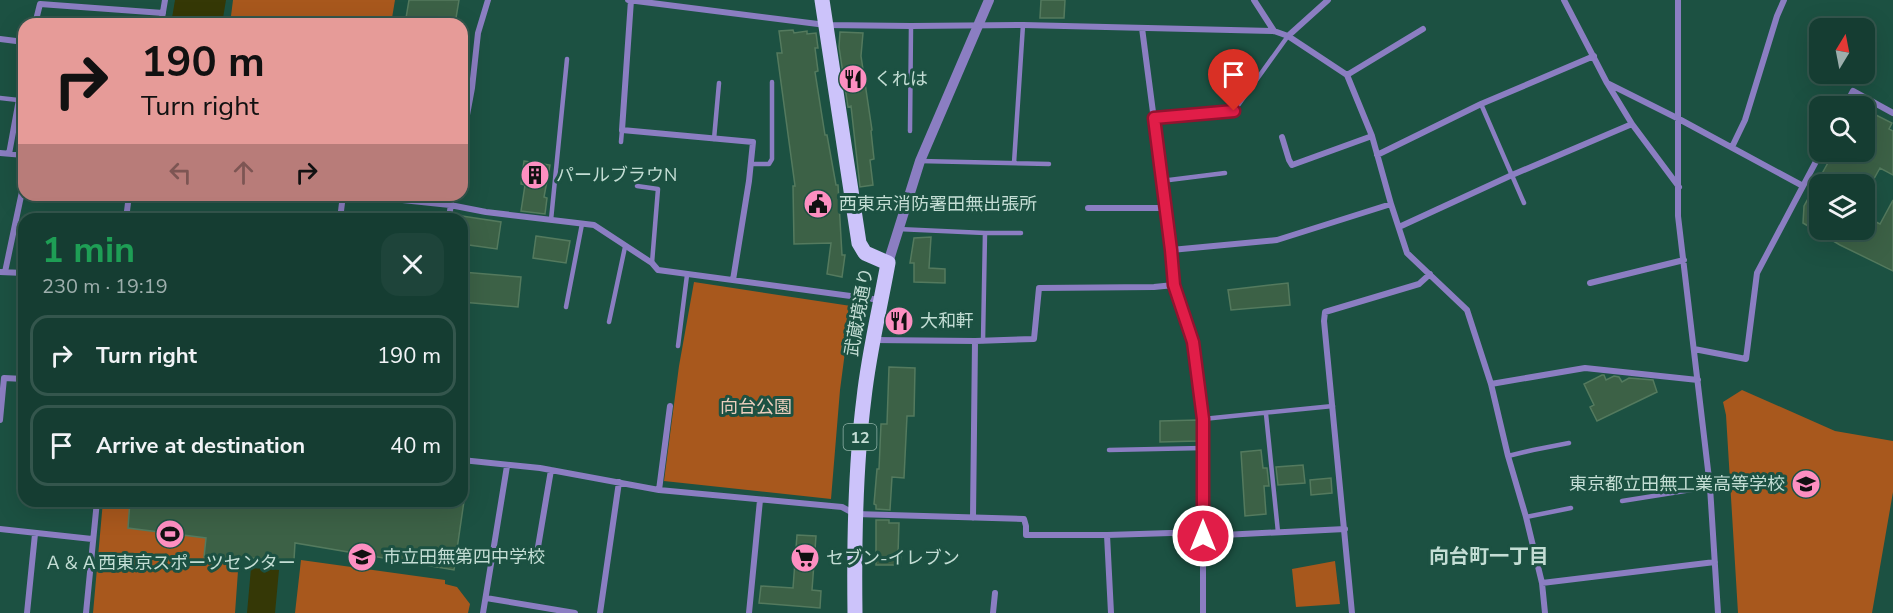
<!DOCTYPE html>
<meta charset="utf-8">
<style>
:root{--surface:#153d32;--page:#1e443a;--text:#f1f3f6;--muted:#9daeac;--line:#34564d}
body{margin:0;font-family:"Nunito Sans","Noto Sans JP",sans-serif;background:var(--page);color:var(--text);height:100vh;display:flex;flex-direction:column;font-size:22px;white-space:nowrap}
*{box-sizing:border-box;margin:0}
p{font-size:20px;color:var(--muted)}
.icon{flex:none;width:33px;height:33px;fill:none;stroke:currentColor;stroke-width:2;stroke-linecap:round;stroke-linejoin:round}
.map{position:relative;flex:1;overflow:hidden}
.sheet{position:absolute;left:18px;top:213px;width:450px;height:294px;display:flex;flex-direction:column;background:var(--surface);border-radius:18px;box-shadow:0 6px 24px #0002,0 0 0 2px var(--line)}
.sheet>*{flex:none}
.banner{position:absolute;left:18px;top:18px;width:450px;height:183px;border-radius:18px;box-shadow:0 6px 24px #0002,0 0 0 2px var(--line);background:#e69b98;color:#111;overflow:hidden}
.needle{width:39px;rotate:10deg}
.buttons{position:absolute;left:1809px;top:18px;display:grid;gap:12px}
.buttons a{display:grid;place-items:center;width:66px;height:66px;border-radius:12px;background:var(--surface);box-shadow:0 6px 24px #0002,0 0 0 2px var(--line);font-size:30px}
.pin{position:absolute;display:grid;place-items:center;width:51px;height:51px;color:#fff;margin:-62px -26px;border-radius:50% 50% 50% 0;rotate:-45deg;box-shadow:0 0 6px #0007}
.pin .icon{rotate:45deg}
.me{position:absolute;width:66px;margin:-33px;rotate:0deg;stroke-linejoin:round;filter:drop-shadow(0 0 4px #0008)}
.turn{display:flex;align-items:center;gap:21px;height:126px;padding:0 24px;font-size:27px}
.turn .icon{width:78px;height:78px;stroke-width:2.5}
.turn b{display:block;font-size:42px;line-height:51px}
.lanes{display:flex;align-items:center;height:57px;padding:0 24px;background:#0003;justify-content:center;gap:30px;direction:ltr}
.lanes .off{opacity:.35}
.round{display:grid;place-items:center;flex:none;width:63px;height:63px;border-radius:18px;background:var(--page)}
.head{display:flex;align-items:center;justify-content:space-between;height:102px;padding:0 24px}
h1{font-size:36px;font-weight:700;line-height:45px;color:#1e9e55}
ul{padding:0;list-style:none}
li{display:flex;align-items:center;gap:18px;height:81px;margin:0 12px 9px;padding:0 12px;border:3px solid var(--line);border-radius:18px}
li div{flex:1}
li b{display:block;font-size:22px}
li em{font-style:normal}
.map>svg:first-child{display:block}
.green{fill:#a8581d}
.water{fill:#353806}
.building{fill:#3c6146;stroke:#547a5e;stroke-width:1.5}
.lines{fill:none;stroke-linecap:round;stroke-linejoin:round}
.service{stroke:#8b7ec2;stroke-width:4.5}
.minor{stroke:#8b7ec2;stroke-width:6}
.tertiary{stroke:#8b7ec2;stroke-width:10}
.primary{stroke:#ccc3fa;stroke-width:15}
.route-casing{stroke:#92132f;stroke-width:15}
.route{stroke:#e11d48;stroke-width:10}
.labels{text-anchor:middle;stroke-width:6;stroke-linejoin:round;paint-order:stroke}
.shield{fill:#1c5142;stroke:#91b3a8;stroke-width:1.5}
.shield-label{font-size:16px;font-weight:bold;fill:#c3ddd4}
.poi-label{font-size:18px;fill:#c3ddd4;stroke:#1c5142;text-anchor:start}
.street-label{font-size:18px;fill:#c3ddd4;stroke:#1c5142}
.park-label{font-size:18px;fill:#ebcebd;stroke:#1c5142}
.neighbourhood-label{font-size:20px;font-weight:bold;fill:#c3ddd4;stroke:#1c5142}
</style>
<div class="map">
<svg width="1893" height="613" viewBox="0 0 1893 613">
<rect width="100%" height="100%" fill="#1c5142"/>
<path class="green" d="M233,0H395L391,24H230Z
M694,282L851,306L840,390L831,499L664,481L679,366Z
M1742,390L1835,431L1893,441V492L1872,613H1738L1726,415L1723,402Z
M103,501H243L235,613H93Z
M301,560L445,580V584L457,587L470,604L468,613H295Z
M1335,561L1340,604L1296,607L1292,569Z"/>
<path class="water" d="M175,0H226L222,24H171Z
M251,568L279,570L275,613H247Z"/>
<path class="building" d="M409,0H459L455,24H405Z
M1041,0H1065L1064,18H1040Z
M793,30L794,33L807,31V34L816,33L818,48H815L818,71L815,72L825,135H827L836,185H838L842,255H845L842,277L827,274L831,243L794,244L793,186H795L777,53H782L779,31Z
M840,32L863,33L861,56L872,130L871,131L874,159L870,160L873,185L860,187L851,106L848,107L839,47Z
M1864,109L1892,123L1889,129L1893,131V175L1880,168L1871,184H1820V230H1864V216L1880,224L1893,200V271L1840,245L1803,223L1804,206L1834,152H1864Z
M524,161L550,165L544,197L547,198L545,214L521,211L525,185L521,184Z
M462,216L501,222L497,249L462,244Z
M536,236L570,241L566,263L533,258Z
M931,237L929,268L945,269V283L914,282V263H910L914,238Z
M462,272L521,277L518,307L462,302Z
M1288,283L1290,305L1231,310L1228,290Z
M889,367L915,368L914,416H907L904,478L892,477L890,510L876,509V505L874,504L877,469H879L881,424H887Z
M1602,375H1604L1606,380L1614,376L1619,377L1622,382L1629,378L1653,380L1657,392L1597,421L1590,407L1594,405L1584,384Z
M1197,420L1198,441L1160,442V421Z
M1261,450L1263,468H1267L1269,486H1264L1266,514L1245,516L1241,452Z
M1303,465L1305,483L1278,485L1276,467Z
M1331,478L1332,493L1311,495L1310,480Z
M130,501H464L454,570L295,543L294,560L228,557V560L204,557L206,538L128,528Z
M876,520H889V523H899L898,554H901L900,565H876Z
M797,535L816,536L812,590L821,591L820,608L759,603L761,586L793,588Z"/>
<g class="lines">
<path class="service" d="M0,98L18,100
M1481,104L1524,203
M1154,118L1234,111L1288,36
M910,131L911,26
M714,139L719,83
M621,142L622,130
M920,161L1049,164
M1014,163L1023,25
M751,164H769L772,159V82
M1161,181L1225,173
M637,186L658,189L652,263
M551,220L567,59
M898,229L985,233H1021
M566,307L582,224
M609,322L625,247
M983,341L985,233
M678,346L687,275
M1266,414L1278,532
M1203,419L1333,406
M1109,450L1203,448
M1508,456L1533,450L1569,443
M1622,501L1710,487
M1526,517L1571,508"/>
<path class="minor" d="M628,0L826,25L911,26L1023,25L1274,31L1288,36L1347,75L1372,136L1391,204L1407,253L1467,310L1491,384L1508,456L1526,517L1542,583L1545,613
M631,0L622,130L753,142L749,181L733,280
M1254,0L1274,31
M1564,0L1607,83L1632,124L1679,187
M1678,0V216L1710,487L1718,613
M35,24L40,4L163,13
M161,24L165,0
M1142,28L1171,250L1174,285L1193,342L1203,419V613
M1288,36L1328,0
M0,39L24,42
M1347,75L1423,29
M1607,83L1679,119L1803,186
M1845,106L1853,91L1893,113
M1282,137L1289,160L1292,165L1372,136
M462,142L472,88L478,33L488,0
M1732,147L1745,120L1777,16L1784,0
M0,153L24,155
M9,154L24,72
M1377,155L1481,104L1594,56
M355,195L450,205L486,212L594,225L652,263L658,270L880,300
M1088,208H1164
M126,219L129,195
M340,219L343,195
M449,219L452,195
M1399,227L1512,175L1632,124
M1171,250L1277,240L1391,204
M0,272L24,273
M5,272L24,182
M1590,283L1684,260
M873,340L975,341L1034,339L1039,288L1154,287L1174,285
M1694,349L1746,359L1757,273L1821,152
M1491,384L1585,368L1698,380
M0,420L4,378L24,379
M462,460L540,468L659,490L842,507L855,514L1024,519L1026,526V535H1107L1203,532
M659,490L670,406
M973,518L975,341
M0,529L92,539
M1107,535L1111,613
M1203,536L1345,529
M538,547L551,470
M1542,583L1715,562
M486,598L575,613
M27,613L35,534
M86,613L97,501
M483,613L507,466
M600,613L619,482
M749,613L760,500
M993,613L995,593
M1352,613L1324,321L1325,312L1419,284L1430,274"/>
<path class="tertiary" d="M888,263L920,161L989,0"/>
<path class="primary" d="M822,0L859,243L865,253L888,263C880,308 869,352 864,398C855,469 854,541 855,613"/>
</g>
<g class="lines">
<g class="route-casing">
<path id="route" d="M1203,536V419L1193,342L1174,285L1171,250L1154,118L1234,111"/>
</g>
<use href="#route" class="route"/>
</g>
<defs>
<g id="restaurant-disc" transform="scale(1.5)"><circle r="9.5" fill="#fd8fc1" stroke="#1c5142"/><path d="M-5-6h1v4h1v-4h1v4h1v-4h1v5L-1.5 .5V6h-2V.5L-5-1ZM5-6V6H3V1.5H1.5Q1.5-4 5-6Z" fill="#111"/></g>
<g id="building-disc" transform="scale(1.5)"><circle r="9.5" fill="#fd8fc1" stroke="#1c5142"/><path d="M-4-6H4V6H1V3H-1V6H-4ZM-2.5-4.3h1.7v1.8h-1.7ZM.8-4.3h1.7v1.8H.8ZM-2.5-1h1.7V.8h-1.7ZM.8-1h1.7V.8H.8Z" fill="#111"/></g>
<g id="civic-disc" transform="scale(1.5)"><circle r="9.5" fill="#fd8fc1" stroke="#1c5142"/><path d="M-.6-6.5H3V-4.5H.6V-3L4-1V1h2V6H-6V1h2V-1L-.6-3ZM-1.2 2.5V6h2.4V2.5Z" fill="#111"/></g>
<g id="school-disc" transform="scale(1.5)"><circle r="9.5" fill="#fd8fc1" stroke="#1c5142"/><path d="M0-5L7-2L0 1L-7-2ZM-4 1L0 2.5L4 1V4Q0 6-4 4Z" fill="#111"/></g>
<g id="stadium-disc" transform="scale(1.5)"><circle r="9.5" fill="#fd8fc1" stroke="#1c5142"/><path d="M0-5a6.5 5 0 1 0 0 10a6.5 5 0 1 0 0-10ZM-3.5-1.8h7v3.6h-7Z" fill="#111"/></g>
<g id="supermarket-disc" transform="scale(1.5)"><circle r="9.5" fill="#fd8fc1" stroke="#1c5142"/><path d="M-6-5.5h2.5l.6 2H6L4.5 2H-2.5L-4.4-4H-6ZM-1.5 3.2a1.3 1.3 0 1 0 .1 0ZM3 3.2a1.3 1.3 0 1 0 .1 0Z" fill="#111"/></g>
</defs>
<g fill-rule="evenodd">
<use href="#restaurant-disc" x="853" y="79"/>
<use href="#building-disc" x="535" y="175"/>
<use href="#civic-disc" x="818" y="204"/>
<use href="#restaurant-disc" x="899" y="321"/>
<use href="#school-disc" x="1806" y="484"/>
<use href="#stadium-disc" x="170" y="534"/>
<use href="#school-disc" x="362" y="557"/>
<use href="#supermarket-disc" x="805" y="558"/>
</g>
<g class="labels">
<rect class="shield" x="843.5" y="424" width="33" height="26" rx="4.5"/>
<g class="shield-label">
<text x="860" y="443">12</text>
</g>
<g class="poi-label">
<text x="874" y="85">くれは</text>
<text x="556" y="181">パールブラウN</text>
<text x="839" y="210">西東京消防署田無出張所</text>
<text x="920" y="327">大和軒</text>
<text x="1785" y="490" text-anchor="end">東京都立田無工業高等学校</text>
<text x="383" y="563">市立田無第四中学校</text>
<text x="826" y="564">セブン-イレブン</text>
<text x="170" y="569" text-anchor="middle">Ａ＆Ａ西東京スポーツセンター</text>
</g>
<g class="street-label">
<text transform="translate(859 312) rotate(-80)" y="6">武蔵境通り</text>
</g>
<g class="park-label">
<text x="756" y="413">向台公園</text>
</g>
<g class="neighbourhood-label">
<text x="1489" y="563">向台町一丁目</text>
</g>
</g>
</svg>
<div class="buttons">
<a><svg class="needle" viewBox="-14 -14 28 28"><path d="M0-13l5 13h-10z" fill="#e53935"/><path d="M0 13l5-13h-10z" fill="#9daeac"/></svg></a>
<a><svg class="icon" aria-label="search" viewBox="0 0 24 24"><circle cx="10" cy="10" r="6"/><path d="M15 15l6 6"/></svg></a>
<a><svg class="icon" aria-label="layers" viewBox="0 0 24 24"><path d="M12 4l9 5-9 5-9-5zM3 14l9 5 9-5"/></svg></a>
</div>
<div class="pin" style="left:1234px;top:111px;background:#d93025"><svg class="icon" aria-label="arrive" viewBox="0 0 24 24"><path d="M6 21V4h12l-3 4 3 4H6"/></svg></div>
<svg class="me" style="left:1203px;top:536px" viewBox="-20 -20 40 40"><circle r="17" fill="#e11d48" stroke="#fff" stroke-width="3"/><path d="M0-11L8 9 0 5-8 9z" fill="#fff"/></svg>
<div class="banner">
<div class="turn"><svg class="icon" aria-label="right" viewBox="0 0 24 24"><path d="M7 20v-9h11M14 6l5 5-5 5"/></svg><div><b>190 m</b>Turn right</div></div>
<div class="lanes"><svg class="icon off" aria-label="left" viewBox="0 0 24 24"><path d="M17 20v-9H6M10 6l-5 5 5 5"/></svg><svg class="icon off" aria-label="ahead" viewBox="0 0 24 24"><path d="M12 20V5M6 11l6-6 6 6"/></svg><svg class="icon" aria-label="right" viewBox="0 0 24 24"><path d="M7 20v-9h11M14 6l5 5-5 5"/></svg></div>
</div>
<section class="sheet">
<div class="head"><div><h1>1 min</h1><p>230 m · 19:19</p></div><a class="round"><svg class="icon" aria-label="close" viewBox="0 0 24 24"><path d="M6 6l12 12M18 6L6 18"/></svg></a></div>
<ul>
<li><svg class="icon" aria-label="right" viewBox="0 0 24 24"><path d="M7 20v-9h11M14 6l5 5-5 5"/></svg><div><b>Turn right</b></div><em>190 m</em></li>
<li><svg class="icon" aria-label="arrive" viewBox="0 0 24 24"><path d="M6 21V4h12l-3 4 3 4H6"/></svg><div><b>Arrive at destination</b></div><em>40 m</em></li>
</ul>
</section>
</div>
